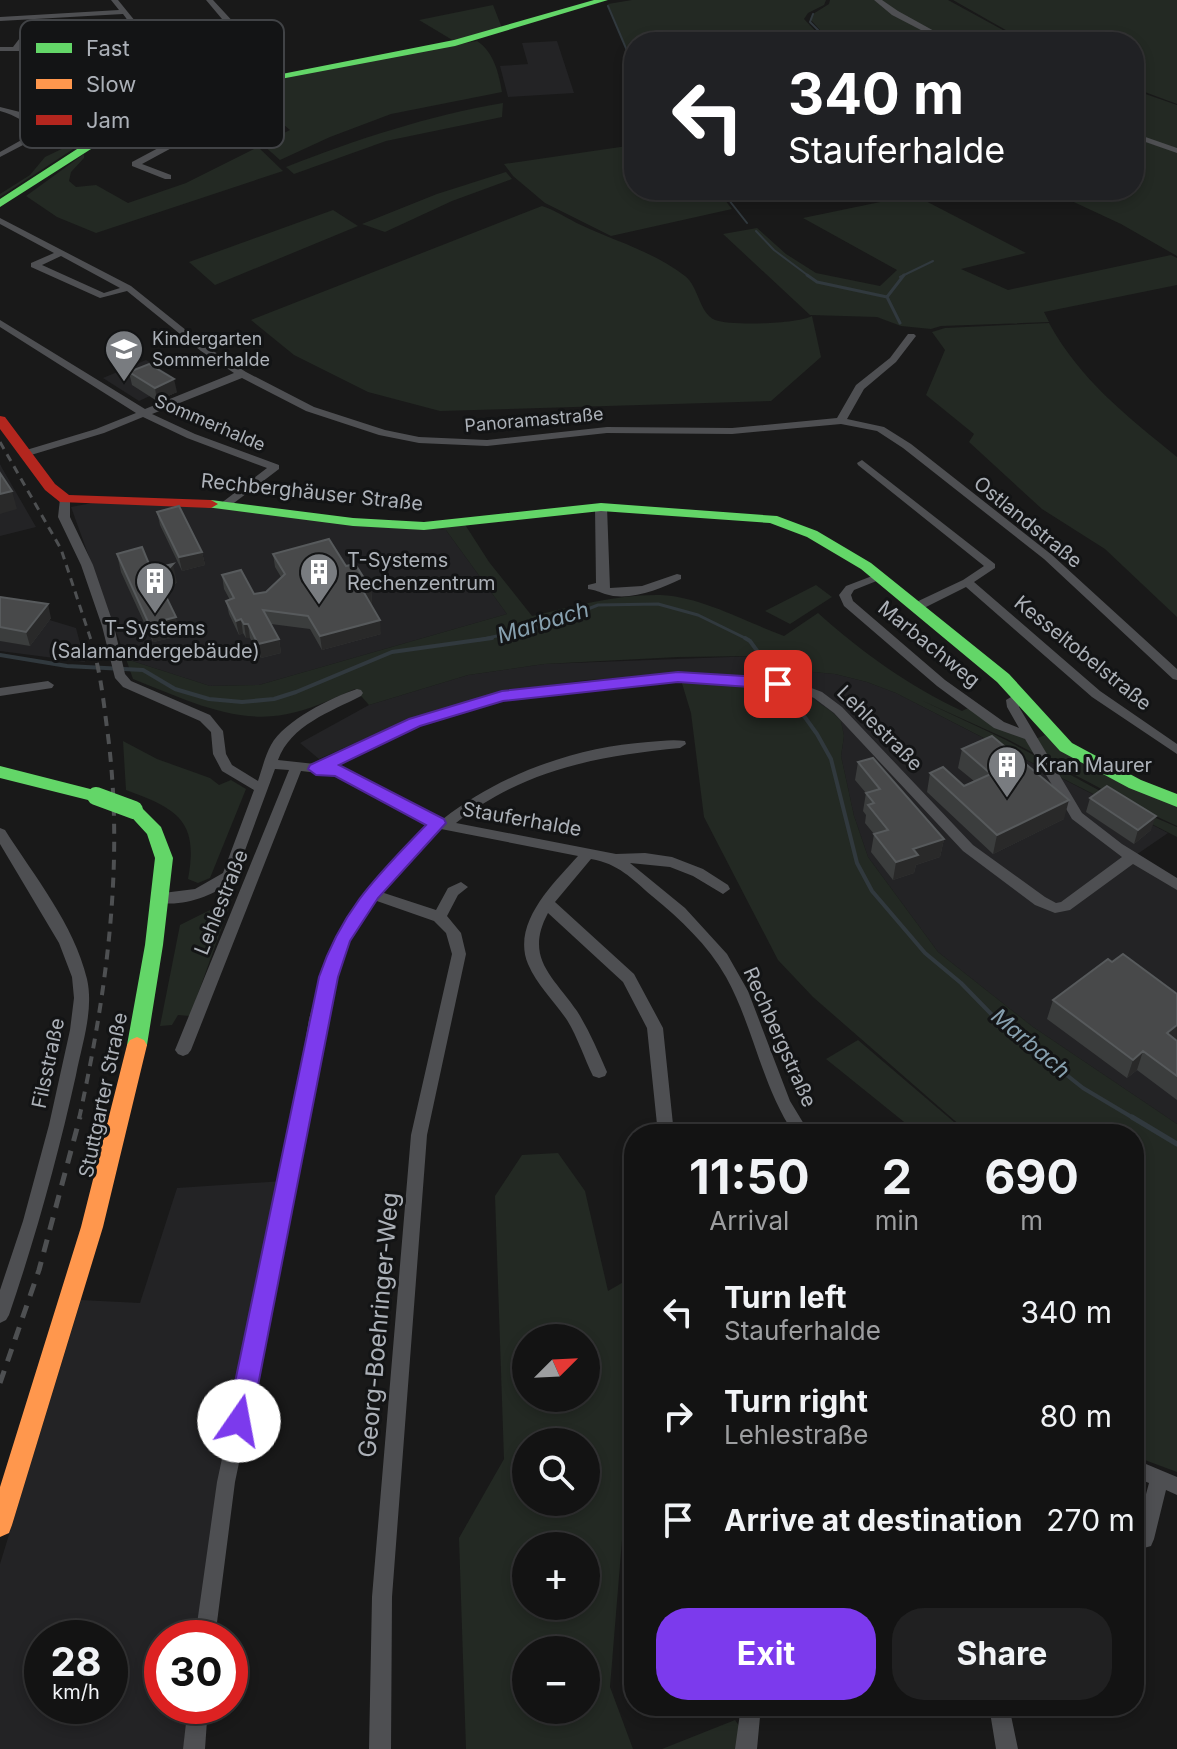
<!DOCTYPE html>
<meta charset="utf-8">
<style>
:root{--surface:#131313;--page:#202021;--text:#f1f3f6;--muted:#9d9ea0;--line:#323233;--accent:#7c3aed}
body{margin:0;font-family:Inter,sans-serif;background:var(--page);color:var(--text);height:100vh;display:flex;flex-direction:column;font-size:30px;white-space:nowrap}
*{box-sizing:border-box;margin:0}
p{font-size:26px;color:var(--muted)}
.icon{flex:none;width:44px;height:44px;fill:none;stroke:currentColor;stroke-width:2;stroke-linecap:round;stroke-linejoin:round}
.map{position:relative;flex:1;overflow:hidden}
.details{position:absolute;left:624px;top:1124px;width:520px;height:592px;display:flex;flex-direction:column;background:var(--surface);border-radius:32px;box-shadow:0 4px 12px #0003,0 0 0 2px var(--line)}
.details>*{flex:none}
.banner{position:absolute;left:624px;top:32px;width:520px;height:168px;border-radius:32px;box-shadow:0 4px 12px #0003,0 0 0 2px var(--line);background:#202124;color:#fff;overflow:hidden}
.needle{width:52px;rotate:66deg}
.tools{position:absolute;left:512px;top:1324px;display:grid;gap:16px}
.tools a{display:grid;place-items:center;width:88px;height:88px;border-radius:50%;background:var(--surface);box-shadow:0 4px 12px #0003,0 0 0 2px var(--line);font-size:40px}
.speed{position:absolute;left:24px;top:1620px;display:flex;gap:16px;font-size:40px;font-weight:700;text-align:center}
.speed>*{display:grid;place-content:center;width:104px;height:104px;border-radius:50%;background:var(--surface);box-shadow:0 4px 12px #0003,0 0 0 2px var(--line);line-height:1}
.speed small{font-size:20px;font-weight:400}
.speed .limit{border:12px solid #d22;background:#fff;color:#111}
.pin{position:absolute;display:grid;place-items:center;width:68px;height:68px;color:#fff;margin:-34px;border-radius:16px;box-shadow:0 4px 12px #0006}
.me{position:absolute;width:88px;margin:-44px;rotate:12deg;stroke-linejoin:round;filter:drop-shadow(0 0 6px #0008)}
.turn{display:flex;align-items:center;gap:28px;height:168px;padding:0 32px;font-size:36px}
.turn .icon{width:104px;height:104px;stroke-width:2.5}
.turn b{display:block;font-size:56px;line-height:68px}
.eta{display:flex;justify-content:space-evenly;align-items:center;height:136px;text-align:center}
.eta b{font-size:48px;font-weight:700;line-height:56px}
.cta{display:flex;gap:16px;margin-top:auto;padding:16px 32px}
.cta a{flex:1;height:92px;border-radius:32px;background:var(--accent);color:#fff;font-size:32px;font-weight:700;line-height:92px;text-align:center}
.cta a+a{background:var(--page);color:var(--text)}
ul{padding:0;list-style:none}
li{display:flex;align-items:center;gap:24px;height:104px;padding:0 32px}
li div{flex:1}
li b{display:block;font-size:30px}
li em{font-style:normal}
.map>svg:first-child{display:block}
.built{fill:#232325;fill-rule:evenodd}
.green{fill:#232923;fill-rule:evenodd}
.lines{fill:none;stroke-linecap:round;stroke-linejoin:round}
.stream-far3{stroke:#31393e;stroke-width:2}
.stream-far2{stroke:#31393e;stroke-width:3}
.stream-far1{stroke:#31393e;stroke-width:4}
.stream{stroke:#31393e;stroke-width:5}
.street{fill:#4e4f52;fill-rule:evenodd}
.fast{fill:#63d668;fill-rule:evenodd}
.slow{fill:#ff974d;fill-rule:evenodd}
.jam{fill:#b3261e;fill-rule:evenodd}
.rail-far2{stroke:#4e5052;stroke-width:3;stroke-dasharray:8 6;stroke-linecap:butt}
.rail-far1{stroke:#4e5052;stroke-width:4;stroke-dasharray:10 8;stroke-linecap:butt}
.rail{stroke:#4e5052;stroke-width:5;stroke-dasharray:13 10;stroke-linecap:butt}
.fast-bridge{stroke:#63d668;stroke-width:18}
.wall{fill:#3b3d3d}
.shaded-wall{fill:#292929}
.building{fill:#48494a;stroke:#575a5c;stroke-width:2}
.route{fill:#7c3aed;stroke:#51269a;stroke-width:2}
.labels{text-anchor:middle;stroke-width:6;stroke-linejoin:round;paint-order:stroke}
.far-poi-label{font-size:18px;fill:#acb1b8;stroke:#131415;text-anchor:start}
.far-street-label{font-size:18px;fill:#acb1b8;stroke:#131415}
.street-label{font-size:20px;fill:#acb1b8;stroke:#131415}
.poi-label{font-size:20px;fill:#acb1b8;stroke:#131415;text-anchor:start}
.water-label{font-size:22px;font-style:italic;fill:#87a0af;stroke:#131415}
.near-street-label{font-size:24px;fill:#acb1b8;stroke:#131415}
.key{fill:#131415;stroke:#414346;stroke-width:2}
.key-label{font-size:22px;fill:#acb1b8}
</style>
<div class="map">
<svg width="1177" height="1749" viewBox="0 0 1177 1749">
<rect width="100%" height="100%" fill="#191919"/>
<path class="built" d="M557,41L574,93L508,97L500,66L528,64L522,43Z
M146,360L170,375L162,378L150,396L139,401L103,378Z
M0,464L2,468L36,527L0,536Z
M92,503L226,504L446,530L507,614L259,685L210,686L126,659L71,507Z
M0,605L76,628L85,662L0,651Z
M756,656L813,672L835,674L867,682L896,693L1168,833L1133,857L1177,885V1124L1033,1027L938,952L868,857L854,816L841,756L844,736L841,722L806,694L764,685L681,680L678,675L587,680L500,692L414,717L319,759L300,743L369,705L468,675L544,664Z
M283,1181L200,1638H162V1706H190L183,1749H0V1564L81,1300L140,1303L177,1188ZM42,1638H110V1706H42Z"/>
<path class="green" d="M632,0H826L824,5L808,13L804,19L826,42H634V65L608,4Z
M830,0H874L948,42H831L810,19L813,14L829,4Z
M880,0H948L1025,42H953L897,13Z
M953,0H1177V104L1134,88V42H1027Z
M493,5L502,28L454,41L419,20Z
M477,41C494,52 499,74 502,92L391,114L330,137L280,160L262,144L290,130L238,86Z
M171,79L186,89L176,97L84,142L0,197V194L30,175L45,157L168,98L157,88Z
M1134,90L1177,105V150L1134,133Z
M503,103L502,117L386,141L294,174L286,167C358,139 427,116 503,103Z
M1134,138L1177,152V256L1121,224L1048,190H1134Z
M634,145V190H717L732,209L611,236L545,203L513,176L504,164Z
M258,147L283,171L96,233L57,217L26,196L84,154V158L71,172L69,181L76,187L96,185L128,203L186,183Z
M506,172L512,179L452,201L385,232L362,224L437,194Z
M914,195L1026,253L961,269L1008,290L1171,255L1177,258V285L1044,312L1049,322L941,326L931,329L901,326L877,317L810,315L723,234L757,228L786,254L816,273L880,286L897,270L803,218Z
M542,206C555,210 568,219 581,225C615,241 654,252 685,276C699,287 699,313 715,320C731,326 797,324 812,316L821,357L771,401L440,411L368,392L294,355L251,320Z
M333,210L358,226L215,285L189,262Z
M1049,323C1080,380 1128,417 1177,457V617L1105,549L1042,509L969,442L974,434L926,395L945,350L932,332L945,328Z
M464,523L489,562L532,616C574,606 617,594 661,595C702,597 746,622 784,636L818,613C863,653 907,685 962,711L970,707L1033,740L1045,735L1051,741L1177,806V826L1130,804L1007,739L921,700L1006,740L1128,806L1177,827V837L896,693L867,682L835,674L813,672L756,656L678,657L544,664L468,675L369,705L355,689C336,697 316,707 296,712C240,728 185,699 133,679L126,659L210,686L259,685L507,614L446,530L424,526Z
M816,585L832,597L790,624L765,611Z
M681,680L786,689L806,694L832,712L841,721L844,736L841,756L854,816L868,857L938,952L1033,1027L1177,1124V1472L1134,1456V1342L1146,1337L1134,1325V1134H970L813,997L778,960L704,817L691,713Z
M123,741L157,759L210,778L219,785L231,780L246,789L210,878L198,883L188,879C199,821 178,809 126,790Z
M232,899L190,1016L178,1015L172,1025L160,1026L180,925Z
M858,1040L968,1134H919L826,1059Z
M558,1153L585,1191L608,1291L634,1276V1429L631,1430L610,1687L633,1749H466L459,1538L504,1459L495,1196L522,1155ZM526,1338H586V1398H526ZM526,1442H586V1502H526ZM526,1546H586V1606H526ZM526,1650H586V1710H526Z
M735,1720L742,1730L740,1749H662Z"/>
<g class="lines">
<path class="stream-far3" d="M608,6L634,67
M813,14L810,22L830,42
M721,190L747,223
M756,231L774,250L810,277
M900,277L933,261"/>
<path class="stream-far2" d="M807,275L817,282L887,297L900,323
M887,297L904,275
M479,640L550,624L598,605L658,604L698,615L749,640"/>
<path class="stream-far1" d="M745,638L750,641L817,734L831,759L857,863L872,891L925,953L961,983L995,1018L1083,1088L1135,1119
M0,655L67,666L143,670L175,689L209,699L242,702L274,699L296,692L392,652L492,638"/>
<path class="stream" d="M1132,1117L1177,1144"/>
<path class="street" d="M111,0H118L144,32L222,19L206,0H213L249,39L242,41L226,22L146,36L173,68L197,86V90H191L175,78L25,115L29,119L48,126L88,111L95,113L48,132L0,157V152L41,129C26,124 16,115 0,111V107L20,112L171,75L146,45L82,51H54L74,78L70,80L47,51H0V47H13L29,26L33,28L21,47H82L143,41L123,14L0,21V17L119,10Z
M874,0H882L898,11L954,42H944L892,15Z
M204,94H210L260,139V143H254L227,118L142,164L171,175V179H165L132,166V162L222,114L204,98Z
M1134,133L1177,148V153L1134,138Z
M0,218L131,286L207,347L246,372L314,407L385,430L419,437L487,440L607,427L732,428L837,418L856,385L890,358L908,334H914L916,336L896,362L864,389L847,419L884,427L911,444L1052,555L1177,669V680L1173,679L1044,559L903,448L877,431L841,424L732,434L607,433L487,446L419,443L379,435L306,411L242,378L152,414L195,434L279,465V469L230,506H222L220,504L267,468L187,438L143,417L104,433L31,455H23V451L96,429L136,413L0,327V320L145,409L234,373L201,351L127,291L100,298L31,267V263L54,253L0,224ZM61,256L120,288L104,293L42,265Z
M862,460L995,564V568L974,582L1100,691L1177,744V754L1092,697L966,587L920,610H912V604L963,580L984,566L858,465L857,463Z
M65,496L70,499V517L93,565L114,626L125,674L131,681L210,715L223,731L226,754L232,765L258,781C262,769 265,756 271,745C284,721 332,697 357,689L361,690L363,693L361,696C330,712 291,725 278,760L315,764L409,719L502,692L678,673L757,676L798,683L822,692L842,707L973,845L1045,897L1056,903L1061,902L1122,857L1072,819L1025,739L994,728L937,686L844,606L839,595L846,586L880,573L884,574V578L854,590L851,595L853,601L945,680L1004,722L1019,728L1007,707L1006,700L1016,694H1024L1026,697L1019,702V707L1082,813L1122,844L1177,878V890L1133,864L1070,910L1055,913L1035,905L963,851L834,713L814,698L795,690L757,684L678,681L503,700L419,725L333,766L344,768L443,819C500,774 576,747 648,742C660,741 673,739 685,741L686,744L680,748C597,756 523,770 456,823L616,854L645,853L672,857L703,869L728,885L730,889L723,894L693,876L670,867L630,863L685,908L727,954L748,991L790,1101L810,1134H794C761,1084 754,1028 726,977C708,945 680,919 652,896C631,878 619,864 591,859L555,902L634,974L663,1028L674,1134H658L647,1028L623,982L548,913C524,958 553,976 577,1011C589,1030 598,1051 607,1072L605,1076L599,1078L593,1076C584,1058 578,1038 567,1020C554,1001 537,985 528,964C511,923 554,883 578,856L441,829L381,892L436,910L448,888L461,882L468,887L458,895L447,916L461,933L466,954L427,1135L392,1597L391,1749H369L372,1597L411,1135L452,954L446,933L434,921L374,900L348,941L325,1019L299,1175L235,1482L215,1638H195L217,1482L283,1175L309,1019L321,977L334,940L366,890L430,823L336,775L301,771L191,1050L188,1054L183,1056L178,1054L175,1050L289,770L275,769L234,880C213,896 182,908 155,902L153,898L155,894L195,889L223,873L254,790L222,771L213,754L211,732L200,721L123,687L115,678L102,626L81,565L58,517L60,499Z
M601,504L607,507L610,588L642,586L677,574L681,575V579C660,589 629,602 605,594C599,592 596,590 588,589V585L596,583L595,507Z
M48,681L54,685L52,688L0,696V688Z
M0,828L5,830C34,876 74,924 87,979C94,1010 82,1044 76,1075C58,1156 36,1236 9,1315L6,1320L0,1323V1290L23,1221L49,1125L70,1030L74,998L72,977L59,943L0,844Z
M1134,1459L1177,1477V1495L1166,1490L1154,1539L1151,1546L1144,1548L1137,1546L1134,1539L1149,1483L1134,1477Z
M188,1706H208L205,1749H183Z
M741,1706H761L757,1749H735Z
M989,1706H1009L1018,1749H996Z"/>
<path class="fast" d="M594,0H608L455,46L211,92L206,89L454,40Z
M187,94L196,96L102,142L0,207V199L94,138Z
M211,500L353,518L424,522L601,503L777,516L817,531L871,563L1009,674L1072,743L1141,780L1177,794V807L1129,788L1060,751L997,682L861,569L807,537L770,523L601,511L424,530L353,526L206,507V501Z
M0,766L102,792L105,796L96,802L0,778Z
M134,804L140,806L161,827L173,858L163,945L147,1045L144,1050H130L127,1045L145,945L155,858L147,834L125,810Z"/>
<path class="slow" d="M137,1037L144,1040L147,1045L103,1227L12,1525L9,1533L0,1537V1487L81,1227L127,1045L130,1040Z"/>
<path class="jam" d="M0,416L5,417L55,484L69,495L211,500L218,504L211,508L60,502L45,490L0,429Z"/>
<path class="rail-far2" d="M0,442L61,549L91,640"/>
<path class="rail-far1" d="M79,1119C107,990 125,860 107,728C103,697 100,668 90,638"/>
<path class="rail" d="M0,1383L39,1270L80,1117"/>
<path class="fast-bridge" d="M96,796L134,810"/>
</g>
<path class="wall" d="M129,372L177,392L157,401L132,385Z
M157,512L202,552L205,565L182,571L160,525Z
M117,554L177,582L165,595L180,636L153,642L121,572Z
M273,554L346,566L371,589L372,603L370,604L381,634L322,650L310,629L271,624L279,639L281,653L261,658L250,638H246L243,633L239,635L229,614L226,601L230,600L224,589L222,575L254,594L266,592L281,577L275,567Z
M0,597L51,618L30,646L0,641Z
M962,749L1064,819L993,854L927,792L930,773L964,786L974,781L958,768Z
M858,762L944,839L940,857L916,865L914,873L893,880L871,852L874,834L865,823L866,815L863,811L866,793L855,780Z
M1090,798L1151,830L1134,844L1086,812Z
M1112,962L1177,994V1038L1175,1040L1177,1041V1100L1137,1070L1127,1078L1047,1019L1053,1000Z"/>
<path class="shaded-wall" d="M174,379L177,392L157,401L155,388Z
M12,491L17,509L0,514V494Z
M202,552L205,565L182,571L179,557Z
M173,564L177,582L162,599L158,580Z
M371,589L372,603L364,605L363,591Z
M48,604L51,618L30,646L26,632Z
M176,617L180,636L153,642L149,624Z
M241,619L243,633L239,635L236,621Z
M380,620L381,634L322,650L320,636Z
M244,624H248L250,638H246Z
M279,639L281,653L261,658L258,644Z
M1069,800L1064,819L993,854L997,835Z
M1156,816L1151,830L1134,844L1138,830Z
M944,839L940,857L916,865L914,873L893,880L896,862L913,849Z
M1177,1025V1038L1160,1052L1167,1033Z
M1143,1051L1137,1070L1127,1078L1133,1060Z"/>
<path class="building" d="M149,364L174,379L155,388L129,372Z
M0,473L12,491L0,494Z
M179,506L202,552L179,557L157,512Z
M329,539L346,566L355,564L371,589L363,591L380,620L320,636L308,616L263,610L279,639L258,644L248,624H244L241,619L236,621L226,601L234,598L222,575L241,570L254,594L266,592L285,574L273,554Z
M142,547L151,569L173,564L158,580L176,617L149,624L117,554Z
M0,597L48,604L26,632L0,627Z
M992,736L1069,800L997,835L930,773L943,767L964,786L991,774L962,749Z
M873,758L944,839L913,849L918,855L896,862L874,834L888,830L868,805L874,803L866,793L880,789L858,762Z
M1107,786L1156,816L1138,830L1090,798Z
M1123,954L1177,994V1025L1167,1033L1177,1041V1076L1143,1051L1133,1060L1053,1000L1108,959L1112,962Z"/>
<path class="route" d="M678,672L778,678L786,684L778,689L678,682L503,701L420,726L339,765L444,819L446,823L378,898L350,941L338,977L251,1421L247,1429L239,1432L230,1429L227,1421L319,977C342,909 378,875 426,825L335,776L316,775L308,769L310,765L409,719L502,691Z"/>
<defs>
<g id="school-pin" transform="scale(2)"><path d="M0 17L-7.5 6A9.5 9.5 0 1 1 7.5 6Z" fill="#797c80" stroke="#131415"/><path d="M0-5L7-2L0 1L-7-2ZM-4 1L0 2.5L4 1V4Q0 6-4 4Z" fill="#fff"/></g>
<g id="building-pin" transform="scale(2)"><path d="M0 17L-7.5 6A9.5 9.5 0 1 1 7.5 6Z" fill="#797c80" stroke="#131415"/><path d="M-4-6H4V6H1V3H-1V6H-4ZM-2.5-4.3h1.7v1.8h-1.7ZM.8-4.3h1.7v1.8H.8ZM-2.5-1h1.7V.8h-1.7ZM.8-1h1.7V.8H.8Z" fill="#fff"/></g>
</defs>
<g fill-rule="evenodd">
<use href="#school-pin" x="124" y="349"/>
<use href="#building-pin" x="319" y="572"/>
<use href="#building-pin" x="155" y="581"/>
<use href="#building-pin" x="1007" y="765"/>
</g>
<g class="labels">
<g class="far-poi-label">
<text x="152" y="345">Kindergarten<tspan x="152" dy="21">Sommerhalde</tspan></text>
</g>
<g class="far-street-label">
<text transform="translate(534 420) rotate(-5)" y="6">Panoramastraße</text>
<text transform="translate(210 423) rotate(23)" y="6">Sommerhalde</text>
</g>
<g class="street-label">
<text transform="translate(312 492) rotate(6)" y="7">Rechberghäuser Straße</text>
<text transform="translate(1028 522) rotate(39)" y="7">Ostlandstraße</text>
<text transform="translate(929 644) rotate(39)" y="7">Marbachweg</text>
<text transform="translate(1083 653) rotate(39)" y="7">Kesseltobelstraße</text>
<text transform="translate(880 728) rotate(45)" y="7">Lehlestraße</text>
<text transform="translate(522 819) rotate(10)" y="7">Stauferhalde</text>
<text transform="translate(221 902) rotate(-68)" y="7">Lehlestraße</text>
<text transform="translate(780 1037) rotate(66)" y="7">Rechbergstraße</text>
<text transform="translate(48 1063) rotate(-78)" y="7">Filsstraße</text>
<text transform="translate(103 1095) rotate(-78)" y="7">Stuttgarter Straße</text>
</g>
<g class="poi-label">
<text x="347" y="567">T-Systems<tspan x="347" dy="23">Rechenzentrum</tspan></text>
<text x="155" y="635" text-anchor="middle">T-Systems<tspan x="155" dy="23">(Salamandergebäude)</tspan></text>
<text x="1035" y="772">Kran Maurer</text>
</g>
<g class="water-label">
<text transform="translate(543 622) rotate(-17)" y="8">Marbach</text>
<text transform="translate(1031 1043) rotate(40)" y="8">Marbach</text>
</g>
<g class="near-street-label">
<text transform="translate(379 1325) rotate(-85)" y="8">Georg-Boehringer-Weg</text>
</g>
</g>
<rect x="20" y="20" width="264" height="128" rx="12" class="key"/>
<rect x="36" y="43" width="36" height="10" fill="#63d668"/>
<rect x="36" y="79" width="36" height="10" fill="#ff974d"/>
<rect x="36" y="115" width="36" height="10" fill="#b3261e"/>
<g class="key-label">
<text x="86" y="56">Fast</text>
<text x="86" y="92">Slow</text>
<text x="86" y="128">Jam</text>
</g>
</svg>
<div class="tools">
<a><svg class="needle" viewBox="-14 -14 28 28"><path d="M0-13l5 13h-10z" fill="#e53935"/><path d="M0 13l5-13h-10z" fill="#9d9ea0"/></svg></a>
<a><svg class="icon" aria-label="search" viewBox="0 0 24 24"><circle cx="10" cy="10" r="6"/><path d="M15 15l6 6"/></svg></a>
<a>+</a>
<a>−</a>
</div>
<div class="speed"><div>28<small>km/h</small></div><div class="limit">30</div></div>
<div class="pin" style="left:778px;top:684px;background:#d93025"><svg class="icon" aria-label="arrive" viewBox="0 0 24 24"><path d="M6 21V4h12l-3 4 3 4H6"/></svg></div>
<svg class="me" style="left:239px;top:1421px" viewBox="-20 -20 40 40"><circle r="19" fill="#fff"/><path d="M0-13L10 11 0 6-10 11z" fill="#7c3aed"/></svg>
<div class="banner">
<div class="turn"><svg class="icon" aria-label="left" viewBox="0 0 24 24"><path d="M17 20v-9H6M10 6l-5 5 5 5"/></svg><div><b>340 m</b>Stauferhalde</div></div>
</div>
<section class="details">
<div class="eta">
<div><b>11:50</b><p>Arrival</p></div>
<div><b>2</b><p>min</p></div>
<div><b>690</b><p>m</p></div>
</div>
<ul>
<li><svg class="icon" aria-label="left" viewBox="0 0 24 24"><path d="M17 20v-9H6M10 6l-5 5 5 5"/></svg><div><b>Turn left</b><p>Stauferhalde</p></div><em>340 m</em></li>
<li><svg class="icon" aria-label="right" viewBox="0 0 24 24"><path d="M7 20v-9h11M14 6l5 5-5 5"/></svg><div><b>Turn right</b><p>Lehlestraße</p></div><em>80 m</em></li>
<li><svg class="icon" aria-label="arrive" viewBox="0 0 24 24"><path d="M6 21V4h12l-3 4 3 4H6"/></svg><div><b>Arrive at destination</b></div><em>270 m</em></li>
</ul>
<div class="cta"><a>Exit</a><a>Share</a></div>
</section>
</div>
